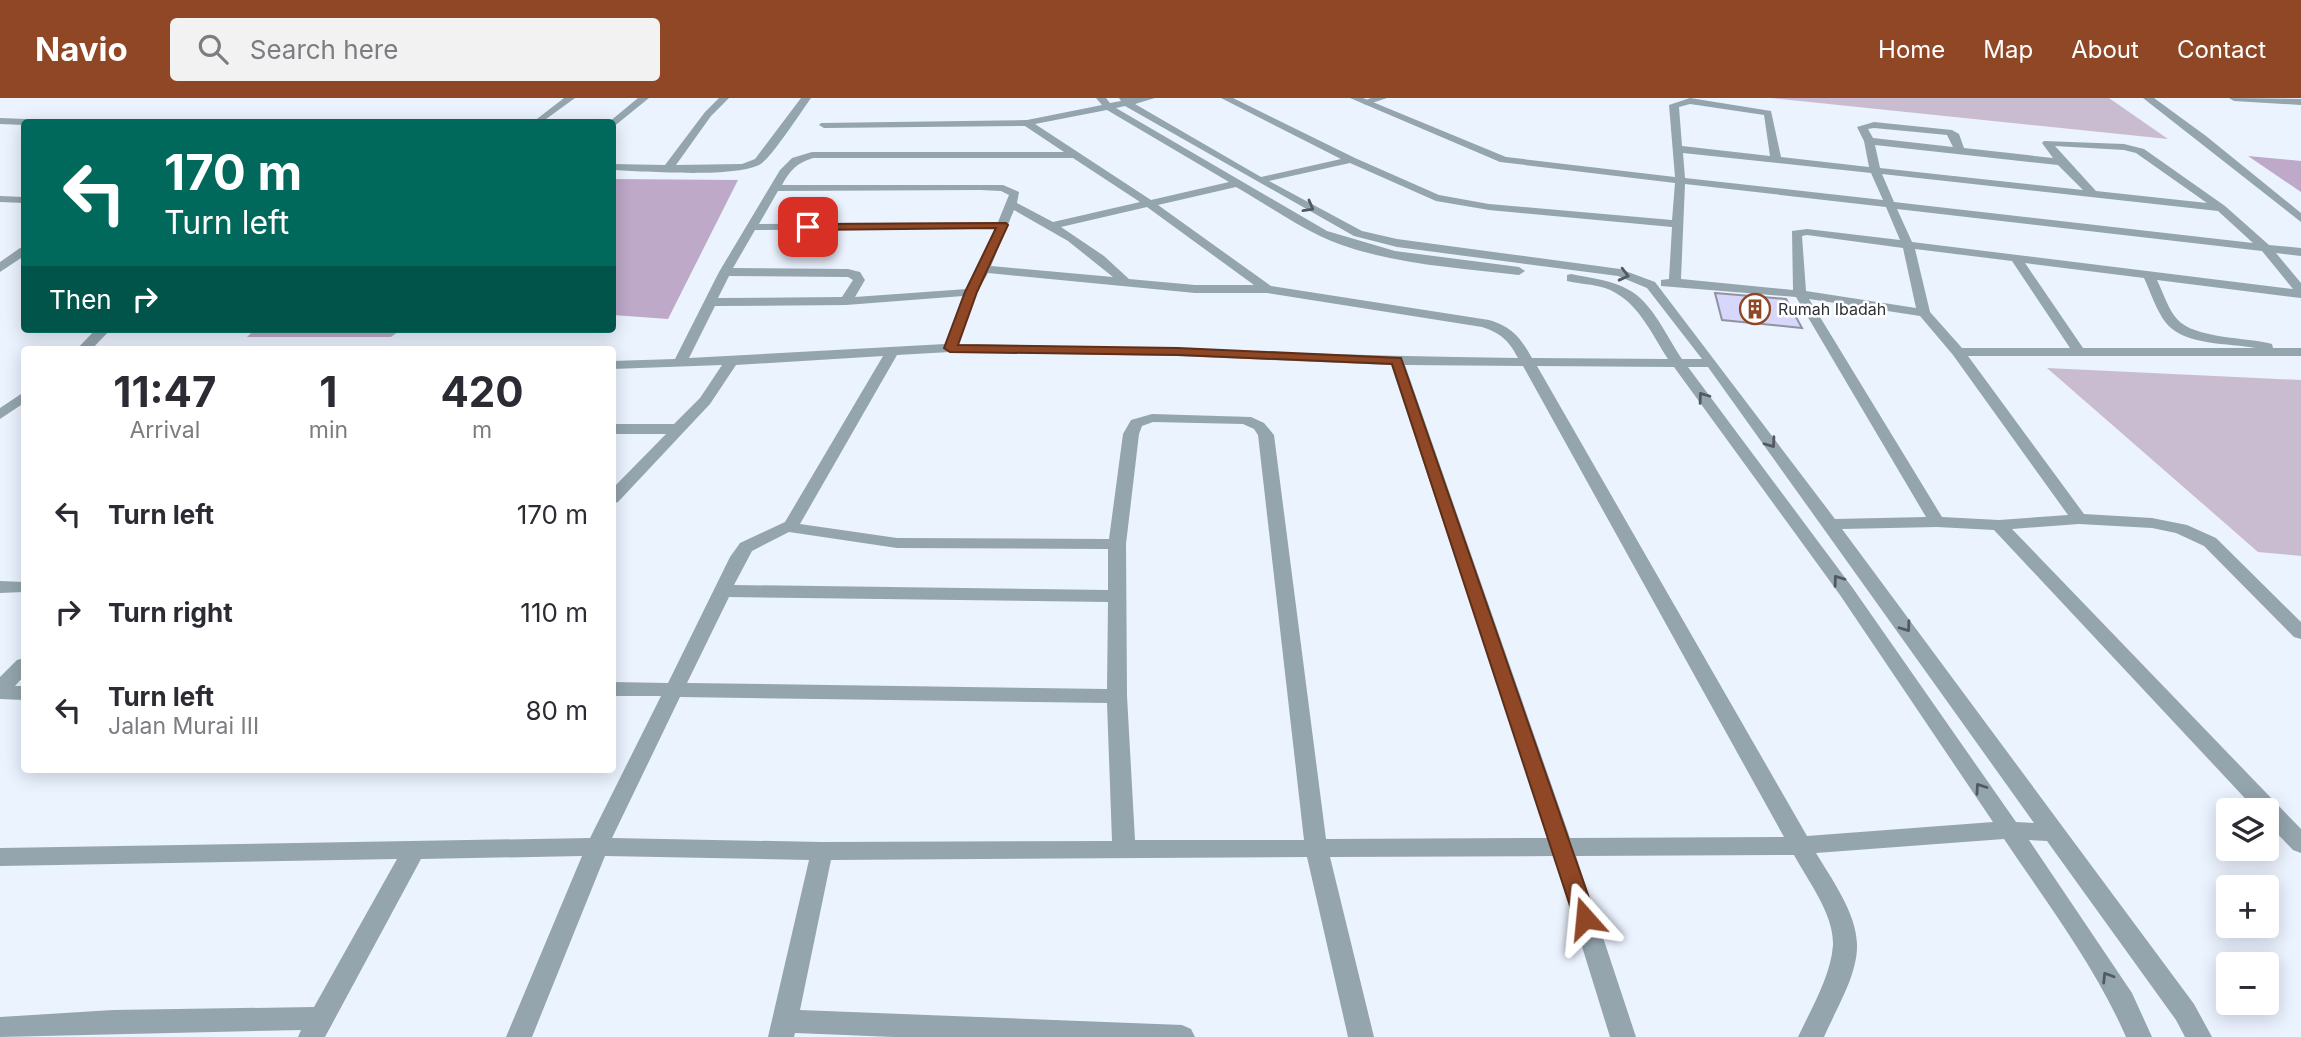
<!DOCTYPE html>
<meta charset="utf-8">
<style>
:root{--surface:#fff;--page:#f2f2f3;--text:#2b2b33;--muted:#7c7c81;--accent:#8f4725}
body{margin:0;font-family:Inter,sans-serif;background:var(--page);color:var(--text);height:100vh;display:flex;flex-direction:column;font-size:26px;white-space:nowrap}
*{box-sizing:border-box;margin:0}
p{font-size:23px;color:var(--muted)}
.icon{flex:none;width:38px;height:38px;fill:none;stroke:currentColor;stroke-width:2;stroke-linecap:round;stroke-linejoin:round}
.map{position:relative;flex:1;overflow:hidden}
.side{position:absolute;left:21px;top:248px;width:595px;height:427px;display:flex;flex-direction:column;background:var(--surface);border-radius:7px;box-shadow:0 4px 18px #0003}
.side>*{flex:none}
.top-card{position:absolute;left:21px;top:21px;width:595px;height:214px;border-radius:7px;box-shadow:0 4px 18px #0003;background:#00695c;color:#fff;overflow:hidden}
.controls{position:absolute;left:2216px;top:700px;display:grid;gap:14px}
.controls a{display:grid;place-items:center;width:63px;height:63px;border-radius:7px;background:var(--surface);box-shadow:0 4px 18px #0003;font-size:35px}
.pin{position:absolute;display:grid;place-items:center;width:60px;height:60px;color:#fff;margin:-30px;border-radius:14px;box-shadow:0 4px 10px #0006}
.me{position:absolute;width:77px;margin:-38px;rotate:342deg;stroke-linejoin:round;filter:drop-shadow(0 0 5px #0008)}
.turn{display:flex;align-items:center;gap:24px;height:147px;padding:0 28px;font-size:32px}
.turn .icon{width:91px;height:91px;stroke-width:2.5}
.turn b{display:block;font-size:49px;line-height:60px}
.then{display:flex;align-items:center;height:66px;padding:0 28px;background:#0003;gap:14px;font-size:26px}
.eta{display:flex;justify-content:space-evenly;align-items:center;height:119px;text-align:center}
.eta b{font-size:42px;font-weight:700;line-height:49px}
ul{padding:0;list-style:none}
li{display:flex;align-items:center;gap:21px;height:98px;padding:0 28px}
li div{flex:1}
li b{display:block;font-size:26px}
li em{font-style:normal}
header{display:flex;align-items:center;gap:42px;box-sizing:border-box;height:98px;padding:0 35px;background:var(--accent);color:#fff}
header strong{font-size:33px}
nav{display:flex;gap:38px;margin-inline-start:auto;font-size:24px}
.search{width:490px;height:63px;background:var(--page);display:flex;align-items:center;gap:18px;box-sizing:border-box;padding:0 24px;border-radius:7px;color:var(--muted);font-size:26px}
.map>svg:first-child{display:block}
.green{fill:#cabcd0}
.forest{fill:#bea9c8}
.building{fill:#d7d7fc;stroke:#9292a1;stroke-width:2}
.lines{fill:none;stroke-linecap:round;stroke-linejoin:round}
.lane{fill:#94a5ad;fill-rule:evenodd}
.street{fill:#94a5ad;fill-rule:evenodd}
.oneway{stroke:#515a60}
.route{fill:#8f4725;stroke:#5d2e18;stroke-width:2}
.labels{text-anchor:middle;stroke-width:5;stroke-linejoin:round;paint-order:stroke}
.far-poi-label{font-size:16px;fill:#2d3137;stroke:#fff;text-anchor:start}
</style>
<header>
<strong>Navio</strong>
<div class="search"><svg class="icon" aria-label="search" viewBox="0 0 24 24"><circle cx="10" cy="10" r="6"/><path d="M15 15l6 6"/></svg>Search here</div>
<nav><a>Home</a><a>Map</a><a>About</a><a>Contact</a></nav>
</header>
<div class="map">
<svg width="2301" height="939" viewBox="0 0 2301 939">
<rect width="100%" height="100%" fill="#ebf3ff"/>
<path class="green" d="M1771,0H2109L2168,41Z
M2047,270L2301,282V458L2258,454Z"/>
<path class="forest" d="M2248,58L2301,63V94Z
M613,81L738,82L668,221L613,217Z
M255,231H402L391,239H247Z"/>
<path class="building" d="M1715,195L1786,201L1802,230L1722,222Z"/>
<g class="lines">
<path class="lane" d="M1371,0H1387L1366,7L1361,4Z
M2143,0H2154L2206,38L2301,115V124Z
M2229,0L2301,1V7L2234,3Z"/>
<path class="street" d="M564,0H575L542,24H533Z
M638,0H649L612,30V24H609Z
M719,0H729L711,18L676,67L742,66L755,61L801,0H811C801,14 773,57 762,65C741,81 642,73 612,72V66L665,67L705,14Z
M1096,0H1106L1110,5L1121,3L1119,0H1155L1135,6L1261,79L1341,61L1221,0H1233L1355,60L1439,97L1489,106L1672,122L1675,85L1500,64L1350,0H1363L1506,59L1675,79L1669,7L1690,0L1771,13L1781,59L1869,69L1864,43L1857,29L1874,24L1952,32L1959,36L1964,50L2053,60L2042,45L2044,43L2124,46L2144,51L2225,108L2269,147L2301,150V158L2276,155L2301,185V200L2157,182C2163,194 2168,211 2177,221C2194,241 2247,239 2272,246L2273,250H2301V258H1968L2084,416L2152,420L2187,427L2216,440L2301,524V541L2294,539L2204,448L2176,435L2152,430L2079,426L2012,431L2301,731V755L2293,752L2266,724V712H2256L1994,432L1937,429L1842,431L2194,906L2212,939H2185L2176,922L2047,743L2029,742L2132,895L2152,939H2126C2095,868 2047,805 2004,741L1816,755C1832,782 1856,814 1857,846C1858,877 1836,911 1824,939H1798C1811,911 1831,878 1833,847C1834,816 1808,783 1794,757L1576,758L1636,939H1610L1554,758L1330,759L1374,939H1348L1307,759L831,762L800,912L1182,927L1191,931L1195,939H894L795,935L794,939H768L809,762L605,758L532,939H506L582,758L421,761L325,939H298L301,932L0,939V919L113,912L314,909L397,761L0,768V750L590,740L661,598H612V584L668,585L730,459L740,445L785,424L883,258L736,267L710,306L618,404L612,406V391L666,336H612V326H674L700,300L722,267L612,271V263L675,261L719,174L780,72L792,60L812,54H1064L1025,28L824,30L819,27L821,25L1027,22L1102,7ZM1690,6L1764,17L1770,58L1682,48L1679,9ZM1125,8L1354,138L1397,149L1618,178L1647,190L1702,261H1682C1667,239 1652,204 1629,192C1611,182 1591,180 1571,176L1567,177V183C1579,186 1593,186 1605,190C1637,201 1651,235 1668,261L1532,260C1520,239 1512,229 1489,222L1271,188L1158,107L1236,89C1264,105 1291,124 1320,138C1380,166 1453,169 1519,177L1525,173L1519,169L1395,153L1327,133L1116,10ZM1107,12L1229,84L1151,102L1035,26ZM1874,30L1947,37L1953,49L1873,40L1868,31ZM1875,47L2058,67L2083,92L1880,70ZM2055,48L2124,52L2136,55L2207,105L2096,93ZM1683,55L1871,75L1883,102L1685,80ZM813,60H1073L1140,104L1053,124L1017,105L1019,94L1003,87H782C790,72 797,65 813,60ZM1350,65L1436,103L1489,112L1672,129L1669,181L1661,182V188L1796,199L1926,419L1835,421L1655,184L1620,171L1397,141L1362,133L1269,83ZM1882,76L2218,113L2253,145L1894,104ZM1685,86L1886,109L1900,142L1807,131L1792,133L1793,192L1681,181ZM980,92L1001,93L1009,97L998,124L759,126L778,93ZM1147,109L1254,187H1195L1129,181L1104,158L1061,129ZM1897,111L2262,153L2293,191L1912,144ZM1014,112L1068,143L1113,179L991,168ZM995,130L967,191L855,199L865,182L860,174L848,171L733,170L755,132ZM1807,137L1903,150L1916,210L1806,193L1802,138ZM1915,151L2012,163L2070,250H1962L1930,214ZM2025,165L2144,180C2151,195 2156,212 2166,225C2185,248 2229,245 2256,250H2083ZM988,175L1195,195H1267L1482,229C1501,235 1509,243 1518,260C1331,258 1145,249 958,246L977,194ZM729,178L848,179L853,182L842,199L718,200ZM963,198L945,246L689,260L715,208L846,207ZM1809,201L1920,218L1953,257L2068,417L1999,422L1942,419ZM950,254L1178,258L1391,267L1548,740L1326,741L1274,337L1264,325L1251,319L1152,316L1131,322L1123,336L1109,441L897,440L800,426L897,257ZM1405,267L1523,268L1784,739L1570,740ZM1537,268L1674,269L1840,497L1993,724L1807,738ZM1688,269H1708L2034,725L2016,724L1852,489ZM1153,324L1243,326L1254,331L1258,337L1304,742H1135L1127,598L1126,446L1139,336L1142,328ZM789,434L897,450L1108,451V492L734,487L752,453ZM729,499L1108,504L1107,591L687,585ZM680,599L1107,605L1112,743L822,744L612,740Z
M0,20L26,21L31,24L24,27L0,26Z
M0,98L24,99V105L0,104Z
M20,150H24V158L0,174V164Z
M96,231H111L91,252H76Z
M24,294V305L0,321V310Z
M0,483L24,484V494L0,495Z
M24,560V578L15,588H24V602L0,601V579L17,562Z"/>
</g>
<defs><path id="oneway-chevron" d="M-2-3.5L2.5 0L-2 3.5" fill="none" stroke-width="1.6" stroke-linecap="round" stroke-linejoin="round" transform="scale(1.75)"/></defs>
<g class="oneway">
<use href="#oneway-chevron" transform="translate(1309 109) rotate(29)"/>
<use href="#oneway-chevron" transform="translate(1624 177) rotate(14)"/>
<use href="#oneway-chevron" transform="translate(1703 299) rotate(-126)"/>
<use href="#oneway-chevron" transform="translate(1771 345) rotate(54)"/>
<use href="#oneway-chevron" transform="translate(1838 482) rotate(-126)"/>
<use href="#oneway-chevron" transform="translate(1906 529) rotate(54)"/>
<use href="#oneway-chevron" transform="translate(1980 690) rotate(-124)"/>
<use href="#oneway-chevron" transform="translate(2107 879) rotate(-122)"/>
</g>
<path class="route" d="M1006,125L1008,127L977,194L958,247L1178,250L1401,260L1596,820L1593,827L1585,829L1577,827L1574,820L1392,266L1178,257L950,254L944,250L965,194L996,130L808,132L803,129L808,126Z"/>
<defs>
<g id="building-ring" transform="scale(1.575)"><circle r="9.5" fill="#fff" stroke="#8f4725" stroke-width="1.5"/><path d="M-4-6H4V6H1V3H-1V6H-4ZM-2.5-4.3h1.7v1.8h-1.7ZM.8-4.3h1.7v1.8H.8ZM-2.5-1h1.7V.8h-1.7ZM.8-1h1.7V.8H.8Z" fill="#8f4725"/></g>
</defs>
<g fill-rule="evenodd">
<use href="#building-ring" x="1755" y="211"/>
</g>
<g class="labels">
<g class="far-poi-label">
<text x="1778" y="217">Rumah Ibadah</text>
</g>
</g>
</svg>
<div class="controls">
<a><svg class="icon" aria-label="layers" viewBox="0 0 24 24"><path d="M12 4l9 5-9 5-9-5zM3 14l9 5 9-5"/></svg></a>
<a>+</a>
<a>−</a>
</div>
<div class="pin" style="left:808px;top:129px;background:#d93025"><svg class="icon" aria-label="arrive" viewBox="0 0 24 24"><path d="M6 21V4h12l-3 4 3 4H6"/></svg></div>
<svg class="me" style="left:1585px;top:820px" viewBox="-20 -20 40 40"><path d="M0-17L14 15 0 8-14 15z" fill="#8f4725" stroke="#fff" stroke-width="4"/></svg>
<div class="top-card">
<div class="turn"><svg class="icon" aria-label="left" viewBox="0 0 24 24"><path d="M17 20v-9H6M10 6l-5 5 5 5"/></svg><div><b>170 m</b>Turn left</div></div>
<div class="then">Then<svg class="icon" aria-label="right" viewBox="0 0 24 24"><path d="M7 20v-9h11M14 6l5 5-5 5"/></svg></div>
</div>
<section class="side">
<div class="eta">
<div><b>11:47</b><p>Arrival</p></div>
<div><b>1</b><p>min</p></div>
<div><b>420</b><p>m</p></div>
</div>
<ul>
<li><svg class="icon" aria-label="left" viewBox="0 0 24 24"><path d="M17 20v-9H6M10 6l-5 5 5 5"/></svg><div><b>Turn left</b></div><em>170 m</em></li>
<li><svg class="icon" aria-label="right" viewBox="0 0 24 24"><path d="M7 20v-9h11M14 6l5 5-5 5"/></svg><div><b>Turn right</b></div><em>110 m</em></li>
<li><svg class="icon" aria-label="left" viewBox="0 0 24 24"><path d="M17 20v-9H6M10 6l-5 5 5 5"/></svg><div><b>Turn left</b><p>Jalan Murai III</p></div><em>80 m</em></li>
</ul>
</section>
</div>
